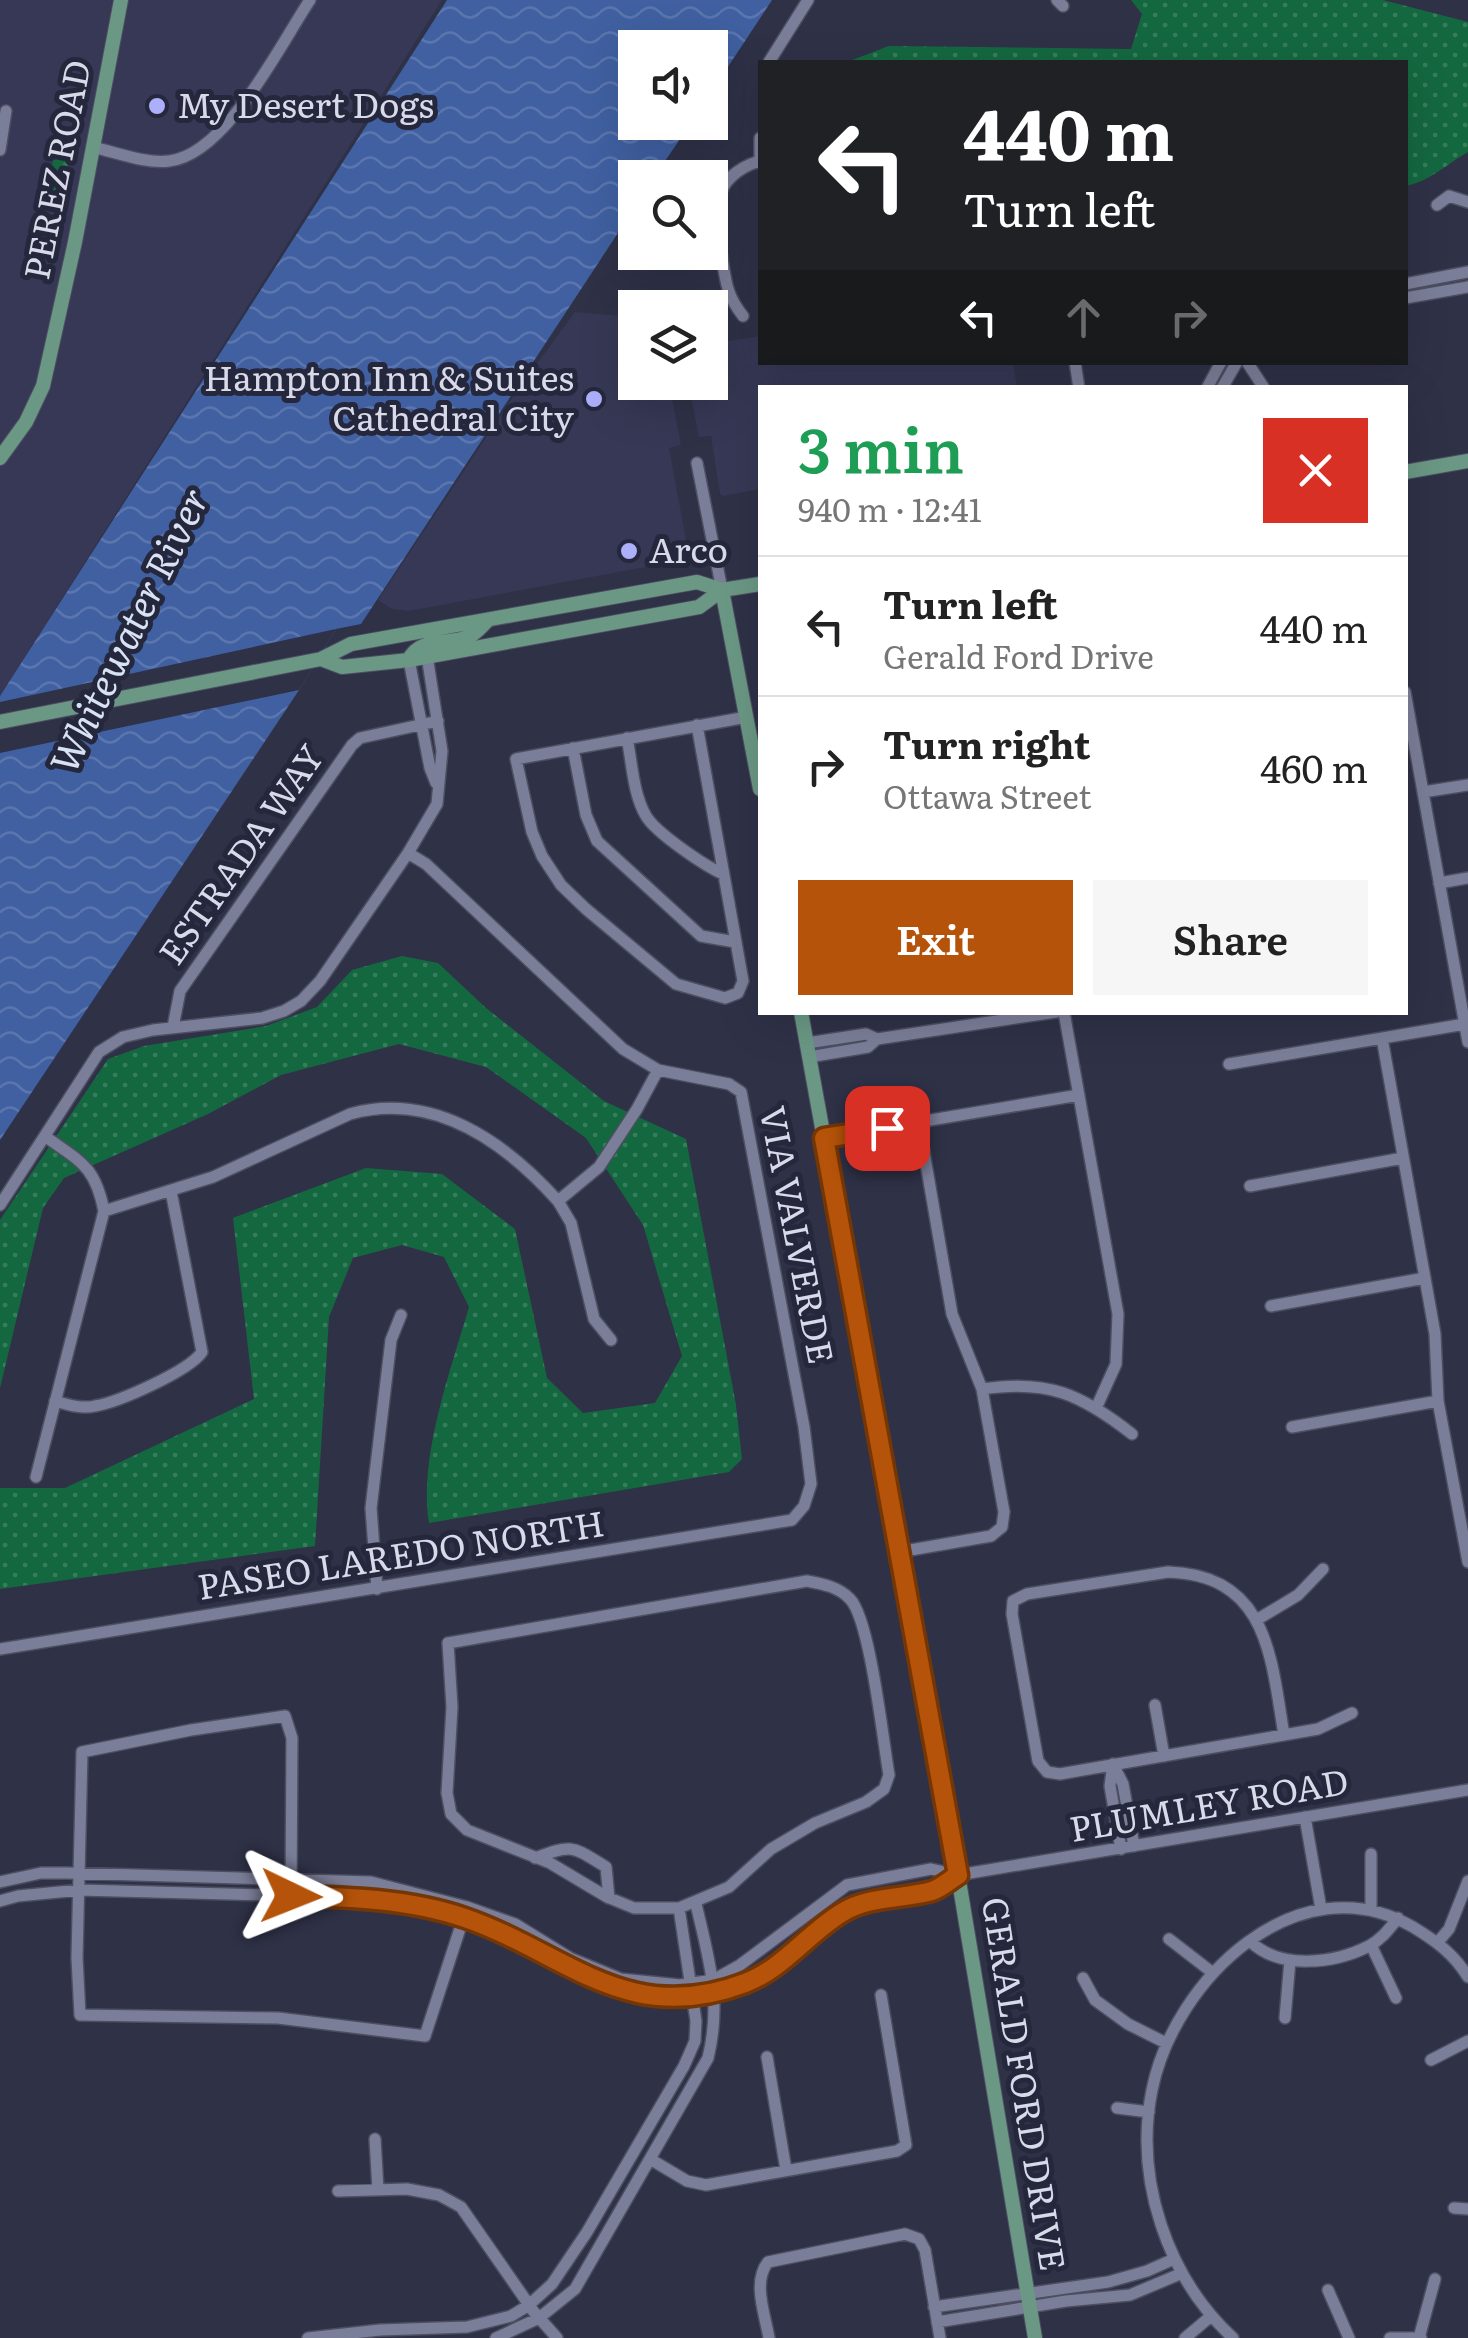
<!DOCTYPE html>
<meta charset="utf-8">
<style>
:root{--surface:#fff;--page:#f6f6f6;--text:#222;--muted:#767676;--line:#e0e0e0;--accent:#b45309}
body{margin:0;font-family:Literata,serif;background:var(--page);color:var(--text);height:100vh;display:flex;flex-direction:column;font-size:38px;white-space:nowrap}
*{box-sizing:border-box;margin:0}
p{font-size:32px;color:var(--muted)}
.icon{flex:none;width:55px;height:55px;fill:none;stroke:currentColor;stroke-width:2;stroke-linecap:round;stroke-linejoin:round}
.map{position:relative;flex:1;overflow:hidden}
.sheet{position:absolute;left:758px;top:385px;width:650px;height:630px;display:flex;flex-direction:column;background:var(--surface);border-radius:0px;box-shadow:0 10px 40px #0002}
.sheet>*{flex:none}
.hud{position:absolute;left:758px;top:60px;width:650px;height:305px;border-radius:0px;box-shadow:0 10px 40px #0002;background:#202124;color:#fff;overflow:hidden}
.fabs{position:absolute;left:618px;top:30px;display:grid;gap:20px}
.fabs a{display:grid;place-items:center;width:110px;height:110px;border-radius:0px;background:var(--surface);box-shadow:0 10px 40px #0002;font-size:50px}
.pin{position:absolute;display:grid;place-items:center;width:85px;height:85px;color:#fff;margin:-42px;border-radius:20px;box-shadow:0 5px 15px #0006}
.me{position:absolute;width:110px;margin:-55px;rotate:92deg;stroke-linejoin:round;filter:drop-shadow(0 0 8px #0008)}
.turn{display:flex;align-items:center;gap:35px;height:210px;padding:0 40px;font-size:45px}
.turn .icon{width:130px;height:130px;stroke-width:2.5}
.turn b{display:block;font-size:70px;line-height:85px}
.lanes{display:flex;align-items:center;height:95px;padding:0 40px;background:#0003;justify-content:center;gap:50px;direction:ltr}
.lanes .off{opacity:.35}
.round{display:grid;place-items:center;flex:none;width:105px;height:105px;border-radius:0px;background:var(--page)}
.summary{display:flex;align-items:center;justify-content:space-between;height:170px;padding:0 40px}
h1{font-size:60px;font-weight:600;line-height:75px;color:#1e9e55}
.action{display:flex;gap:20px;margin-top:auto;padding:20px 40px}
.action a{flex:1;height:115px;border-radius:0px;background:var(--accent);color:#fff;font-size:40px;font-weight:600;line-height:115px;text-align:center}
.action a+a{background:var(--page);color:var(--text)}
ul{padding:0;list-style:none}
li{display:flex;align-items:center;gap:30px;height:140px;padding:0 40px;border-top:2px solid var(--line)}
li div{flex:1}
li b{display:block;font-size:38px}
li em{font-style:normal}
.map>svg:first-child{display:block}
.built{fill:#363855}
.green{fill:url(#green-dots)}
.water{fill:url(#water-waves)}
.pier{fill:#2f3147}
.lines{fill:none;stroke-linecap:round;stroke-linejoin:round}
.minor-casing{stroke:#4d4e62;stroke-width:14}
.major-casing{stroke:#4d4e62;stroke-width:16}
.minor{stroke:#7b7e98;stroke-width:11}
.major{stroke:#6a9884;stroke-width:14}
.route-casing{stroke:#753606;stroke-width:25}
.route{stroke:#b45309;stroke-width:18}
.poi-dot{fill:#adaffb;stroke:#25273d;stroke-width:4}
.labels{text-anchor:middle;stroke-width:10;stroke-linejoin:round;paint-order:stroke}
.poi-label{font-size:35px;fill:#d9dae9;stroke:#25273d;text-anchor:start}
.street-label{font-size:35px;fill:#d9dae9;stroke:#25273d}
.water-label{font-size:38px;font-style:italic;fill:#d8e2f5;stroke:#25273d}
</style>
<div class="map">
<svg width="1468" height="2338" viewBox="0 0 1468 2338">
<defs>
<pattern id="green-dots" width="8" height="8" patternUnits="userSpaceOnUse" patternTransform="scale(2.5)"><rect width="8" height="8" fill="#146840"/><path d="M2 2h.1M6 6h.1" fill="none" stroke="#367d5c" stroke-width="1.8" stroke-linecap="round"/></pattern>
<pattern id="water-waves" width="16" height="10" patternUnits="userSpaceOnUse" patternTransform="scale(2.5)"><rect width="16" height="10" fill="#4060a1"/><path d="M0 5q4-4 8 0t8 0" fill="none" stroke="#5b76ae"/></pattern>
</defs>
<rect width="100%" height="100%" fill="#2f3147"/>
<path class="built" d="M0,0H442L0,696Z
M575,312L635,317V382L669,383L681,445L669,448L687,545L678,561L409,611L392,609L378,600L519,388Z
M760,336V362L1013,363L1017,387L760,388V489L723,496L720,494L711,436L699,437L688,383L710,382V344Z"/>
<path class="green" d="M1131,0H1383L1468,22V152C1445,165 1431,181 1405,186V62H847L889,46L1131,49L1142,14Z
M54,156L69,159L62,202L46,199Z
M402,956L438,963L486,1008L604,1101L686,1139L736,1405L742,1459L729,1472L429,1523C418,1459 451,1369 469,1307L444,1257L402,1245L353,1258L329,1317L315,1546L0,1589V1488H65L254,1399L233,1218L366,1168L442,1174L515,1229L547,1378L583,1413L655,1403L682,1356L643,1225L586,1138L486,1067L399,1044L281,1075L208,1114L64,1178L43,1208L0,1388V1220L108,1059L144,1046L266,1026L317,1007L352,970Z"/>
<path class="water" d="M447,0H772L710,94V48H635V122L691,123L654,177L635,178V207L361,624L336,629L299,690L0,1140V696Z"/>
<path class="pier" d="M336,629L299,690L0,753V702Z"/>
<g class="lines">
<g class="minor-casing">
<path id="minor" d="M1057,0L1063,6
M769,62L808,0
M760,138V163
M92,147C116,152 145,164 169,161C226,155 280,45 310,0
M0,150L6,111
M1437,205L1449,196L1468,202
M1405,284L1468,272
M1405,298L1468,287
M743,316C727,296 726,283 722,258C714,215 708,178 759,161
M1075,362L1079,388
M1247,362L1264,388
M1207,388L1221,362
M1222,388L1237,362
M697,463L722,590
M409,660L430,768L436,783
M1405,692L1468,1042
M697,725L743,981L738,993L725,998L676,984L586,909L561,885L542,856L532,832L516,759L747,717
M627,738C632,762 633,794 646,816C656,833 705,866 723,874
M573,748L586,815L597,841L701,936L735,942
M1423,792L1468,785
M1439,883L1468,878
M1064,1012L1118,1314L1116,1364L1097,1406
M173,1027L180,991L352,745L360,738L438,721
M1382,1038L1435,1334L1438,1401L1468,1562
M807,1043L866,1034L877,1039
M809,1057L868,1047L877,1039L1056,1012
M1229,1064L1465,1024
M824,1138L1079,1095
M1250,1186L1403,1158
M558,1201L571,1223L594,1319L611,1340
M0,1205L99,1052L123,1037L153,1030L262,1018L284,1011L301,1001L320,981L408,853L437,804L442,751L427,656
M104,1211L213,1177L350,1114C433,1091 505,1142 558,1201L599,1167L637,1109L658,1070
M1271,1306L1425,1278
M982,1389C1047,1379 1081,1394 1132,1434
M55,1401C68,1405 82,1409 95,1406C119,1402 189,1371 202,1352L171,1191
M1292,1427L1438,1401
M36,1477L104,1211C95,1166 81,1162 46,1137
M899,1552L991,1536L1002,1527L1004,1512L982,1389L952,1314L919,1123
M807,1581C823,1584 839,1587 850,1599C870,1619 883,1741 889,1775L884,1789L866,1802L815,1823L771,1849L729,1887L679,1908H634L607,1897L550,1863L467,1830L451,1814L447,1793L452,1707L448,1643Z
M377,1589L371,1508L391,1340L401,1315
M1258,1619L1298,1595L1323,1569
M0,1649L792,1520L804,1506L811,1484L804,1427L741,1092L729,1084L658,1070L623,1049L426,864L408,853
M1155,1705L1164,1756
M1284,1735C1271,1657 1268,1575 1168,1572L1027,1594L1013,1601L1012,1614L1038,1761L1047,1772L1060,1774L1318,1729L1352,1713
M1305,1817L1321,1909
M1121,1849L1110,1786L1113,1764L1123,1784L1134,1846
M1371,1854V1910
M535,1858C573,1843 573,1847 606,1867L609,1898
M0,1882L41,1873H67L371,1882L467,1907L515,1924L570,1958L621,1979L680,1985L713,1980L740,1965L847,1885L931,1869L958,1875L1468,1790
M291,1896L292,1738L285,1716L191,1730L82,1752L77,1958L80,2015L278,2018L425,2036L467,1907
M0,1901L18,1896L80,1890L306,1896L406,1904L464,1918L503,1933L604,1985L647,1994L693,1997L747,1983L847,1909L878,1899L935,1890L958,1875
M1169,1939L1213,1973
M1250,1941C1279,1970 1334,1964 1369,1946C1382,1939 1389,1929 1398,1918
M1438,1942L1449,1929L1468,1881
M1371,1945L1396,1998
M1083,1978L1095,2000L1128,2024L1166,2043
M1285,2018L1290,1960
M767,2057L786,2170
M1431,2060L1468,2041
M1117,2108L1149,2112
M375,2139L378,2190
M650,2159L687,2181L706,2185L897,2151L906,2145L881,1995
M338,2191L407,2189L439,2195L461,2207L534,2312L557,2338
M1454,2208L1468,2209
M1328,2290L1349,2338
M934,2307L1108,2282L1147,2271L1174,2259
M937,2322L1066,2301L1130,2295L1180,2274
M308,2338L380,2330L467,2327L511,2316L529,2305L552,2284L587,2232L684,2066L695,2041L696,2021L679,1908
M496,2338L539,2318L575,2289L708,2058C722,2000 709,1960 696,1904
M769,2338C765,2314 752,2282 768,2262L905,2234L919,2239L925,2250L940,2338
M1185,2338L1210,2317
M1233,2338C1167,2277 1134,2179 1152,2090C1174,1980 1298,1860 1413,1927C1436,1941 1454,1954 1468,1977
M1390,2338H1421
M1419,2338L1435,2279"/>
</g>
<g class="major-casing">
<path id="major" d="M0,458L26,422L43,386L75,242L121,0
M1405,472L1468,461
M722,590L760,789
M321,659L342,667L409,660L699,607L722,590L760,584
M409,660C418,637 449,645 468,637C476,634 481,627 487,621
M0,722L321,659L351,644L697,582L722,590
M801,1012L958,1875L1035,2338"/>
</g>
<use href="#minor" class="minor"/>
<use href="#major" class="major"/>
</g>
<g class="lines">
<g class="route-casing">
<path id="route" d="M291,1896C349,1897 410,1899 465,1918C566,1953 627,2028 745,1983C783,1969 809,1932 843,1912C870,1896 903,1899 932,1891C941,1888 950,1880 958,1875L824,1138L887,1128"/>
</g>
<use href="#route" class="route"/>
</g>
<g class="poi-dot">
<circle cx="157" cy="106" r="10"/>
<circle cx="594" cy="399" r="10"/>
<circle cx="629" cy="551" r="10"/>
</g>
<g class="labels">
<g class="poi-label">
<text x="177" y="118">My Desert Dogs</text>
<text x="574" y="391" text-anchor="end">Hampton Inn &amp; Suites<tspan x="574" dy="40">Cathedral City</tspan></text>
<text x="649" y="563">Arco</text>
</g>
<g class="street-label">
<text transform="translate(58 170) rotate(-79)" y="12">PEREZ ROAD</text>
<text transform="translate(242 855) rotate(-55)" y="12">ESTRADA WAY</text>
<text transform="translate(796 1235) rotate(79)" y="12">VIA VALVERDE</text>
<text transform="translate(401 1556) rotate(-9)" y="12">PASEO LAREDO NORTH</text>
<text transform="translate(1209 1806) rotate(-10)" y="12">PLUMLEY ROAD</text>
<text transform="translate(1023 2084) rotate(81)" y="12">GERALD FORD DRIVE</text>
</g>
<g class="water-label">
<text transform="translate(130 631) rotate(-64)" y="13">Whitewater River</text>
</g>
</g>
</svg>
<div class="fabs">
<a><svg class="icon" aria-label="sound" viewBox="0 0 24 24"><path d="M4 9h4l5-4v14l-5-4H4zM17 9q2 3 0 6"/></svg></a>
<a><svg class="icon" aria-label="search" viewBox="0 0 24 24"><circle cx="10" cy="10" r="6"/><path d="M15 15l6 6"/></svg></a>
<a><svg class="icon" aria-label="layers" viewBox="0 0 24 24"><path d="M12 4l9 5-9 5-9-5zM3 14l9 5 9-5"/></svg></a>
</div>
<div class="pin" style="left:887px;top:1128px;background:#d93025"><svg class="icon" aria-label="arrive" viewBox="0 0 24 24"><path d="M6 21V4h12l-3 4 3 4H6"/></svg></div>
<svg class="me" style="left:291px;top:1896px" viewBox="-20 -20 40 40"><path d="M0-17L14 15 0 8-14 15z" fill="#b45309" stroke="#fff" stroke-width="4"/></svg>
<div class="hud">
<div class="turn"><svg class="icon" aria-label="left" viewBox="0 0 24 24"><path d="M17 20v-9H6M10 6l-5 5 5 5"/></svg><div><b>440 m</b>Turn left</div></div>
<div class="lanes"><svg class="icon" aria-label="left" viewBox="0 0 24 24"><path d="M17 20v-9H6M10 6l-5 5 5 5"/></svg><svg class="icon off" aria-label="ahead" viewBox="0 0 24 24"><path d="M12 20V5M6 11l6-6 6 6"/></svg><svg class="icon off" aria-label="right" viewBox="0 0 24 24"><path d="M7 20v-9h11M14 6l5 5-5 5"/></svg></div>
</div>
<section class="sheet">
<div class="summary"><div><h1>3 min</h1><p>940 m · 12:41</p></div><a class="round" style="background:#d93025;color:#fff"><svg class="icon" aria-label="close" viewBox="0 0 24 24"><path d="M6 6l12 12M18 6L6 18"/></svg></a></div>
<ul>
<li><svg class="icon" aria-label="left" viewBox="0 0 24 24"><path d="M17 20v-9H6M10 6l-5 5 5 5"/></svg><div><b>Turn left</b><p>Gerald Ford Drive</p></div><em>440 m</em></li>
<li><svg class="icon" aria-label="right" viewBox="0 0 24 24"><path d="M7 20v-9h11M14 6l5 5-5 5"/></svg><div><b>Turn right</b><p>Ottawa Street</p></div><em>460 m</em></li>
</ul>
<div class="action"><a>Exit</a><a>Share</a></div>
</section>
</div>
